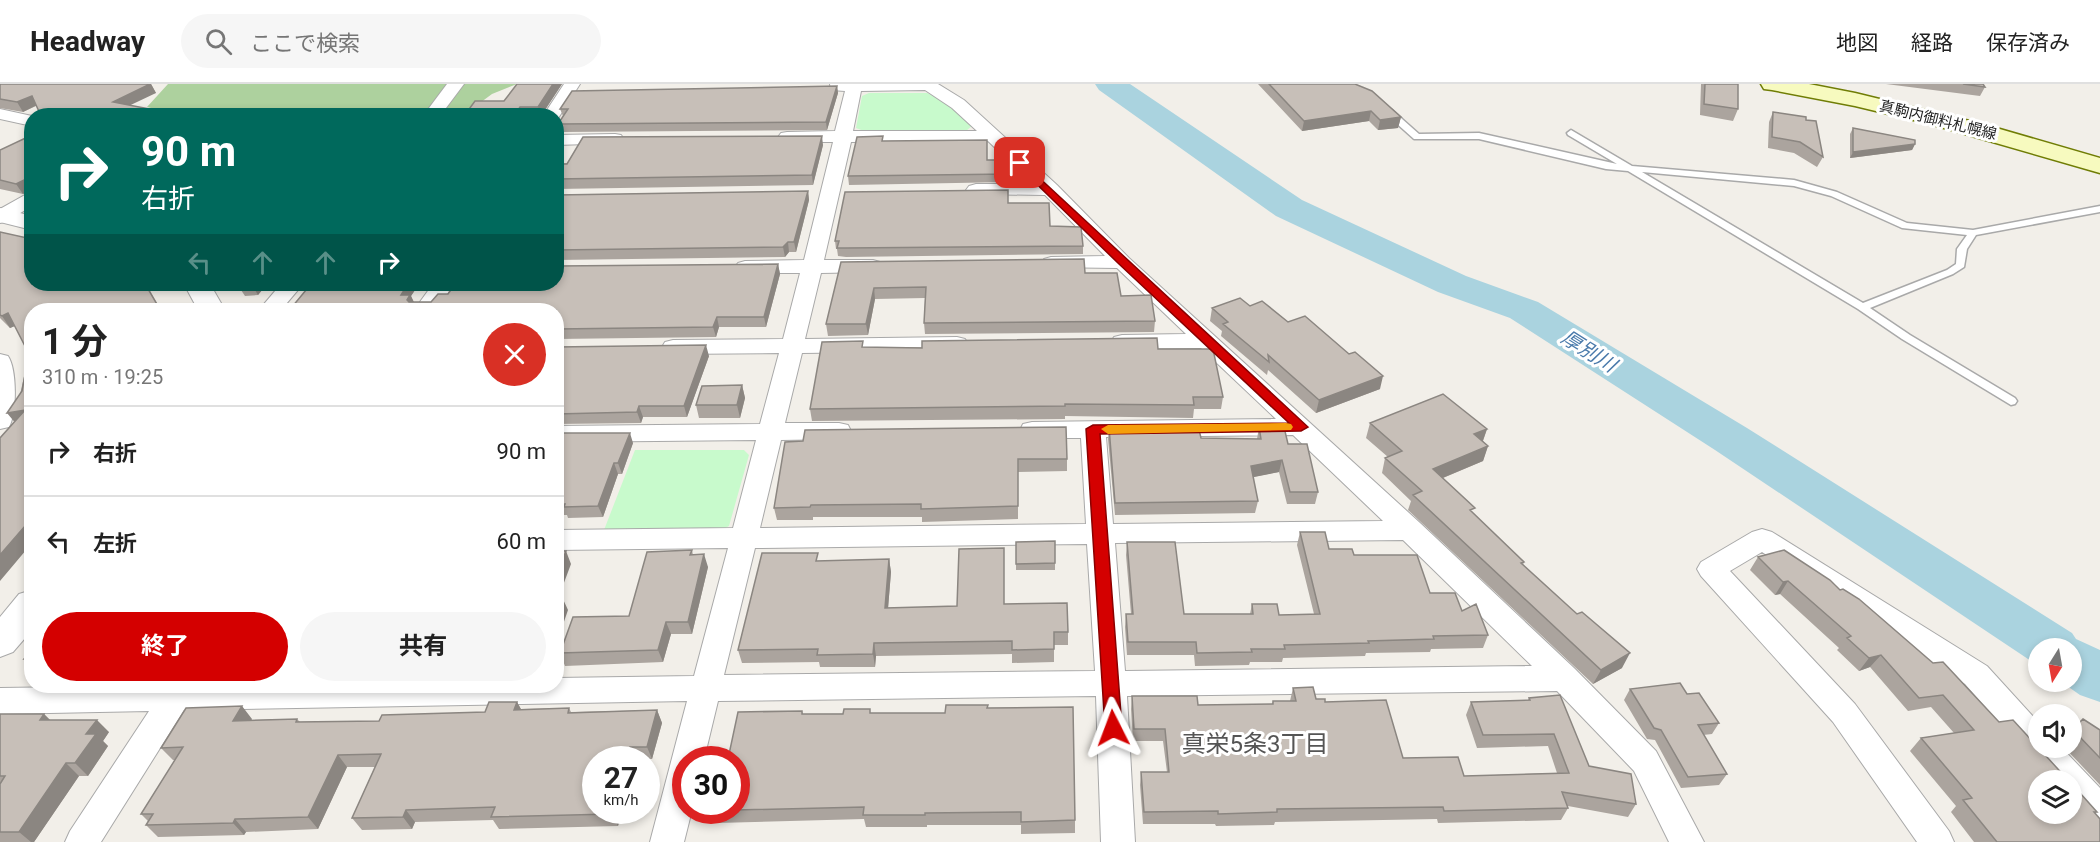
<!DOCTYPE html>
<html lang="ja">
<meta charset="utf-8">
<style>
:root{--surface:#fff;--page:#f6f6f6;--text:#222;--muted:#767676;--line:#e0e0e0;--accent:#d40000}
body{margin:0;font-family:Roboto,"Noto Sans JP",sans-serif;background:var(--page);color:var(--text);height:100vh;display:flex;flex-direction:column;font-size:22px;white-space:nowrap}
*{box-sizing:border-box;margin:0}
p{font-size:20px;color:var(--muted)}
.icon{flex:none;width:33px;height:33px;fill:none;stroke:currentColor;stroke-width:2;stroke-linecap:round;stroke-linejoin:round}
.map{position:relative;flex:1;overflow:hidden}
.sheet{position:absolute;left:24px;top:219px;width:540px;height:390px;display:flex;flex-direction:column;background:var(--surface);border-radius:24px;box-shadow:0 3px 9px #0003}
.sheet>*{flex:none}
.hud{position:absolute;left:24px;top:24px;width:540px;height:183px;border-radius:24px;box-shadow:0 3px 9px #0003;background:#00695c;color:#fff;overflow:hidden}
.needle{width:39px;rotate:191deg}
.buttons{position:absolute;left:2028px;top:554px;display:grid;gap:12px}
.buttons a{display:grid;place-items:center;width:54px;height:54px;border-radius:50%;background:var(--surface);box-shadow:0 3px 9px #0003;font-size:30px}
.speed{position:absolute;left:582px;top:662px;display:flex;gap:12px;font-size:30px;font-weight:700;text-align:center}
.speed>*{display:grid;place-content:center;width:78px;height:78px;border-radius:50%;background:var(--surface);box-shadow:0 3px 9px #0003;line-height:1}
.speed small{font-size:15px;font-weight:400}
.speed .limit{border:9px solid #d22;background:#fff;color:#111}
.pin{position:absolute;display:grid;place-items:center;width:51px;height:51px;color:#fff;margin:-26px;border-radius:12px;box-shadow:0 3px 9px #0006}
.me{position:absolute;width:66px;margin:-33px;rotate:357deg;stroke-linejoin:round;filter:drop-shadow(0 0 4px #0008)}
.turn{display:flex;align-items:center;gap:21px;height:126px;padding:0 18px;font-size:27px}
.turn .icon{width:78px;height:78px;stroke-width:2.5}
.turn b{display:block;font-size:42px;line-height:51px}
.lanes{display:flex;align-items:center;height:57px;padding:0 18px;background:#0003;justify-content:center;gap:30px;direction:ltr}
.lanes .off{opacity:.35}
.round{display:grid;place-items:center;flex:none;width:63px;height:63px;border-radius:32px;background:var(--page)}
.headline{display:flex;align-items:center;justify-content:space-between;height:102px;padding:0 18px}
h1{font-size:36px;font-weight:700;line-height:45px}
.cta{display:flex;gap:12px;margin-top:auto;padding:12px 18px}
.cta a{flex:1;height:69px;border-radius:36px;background:var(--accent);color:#fff;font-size:24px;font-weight:700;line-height:69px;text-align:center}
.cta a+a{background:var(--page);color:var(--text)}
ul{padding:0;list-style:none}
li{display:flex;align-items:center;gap:18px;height:90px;padding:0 18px;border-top:2px solid var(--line)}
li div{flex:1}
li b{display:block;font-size:22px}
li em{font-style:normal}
header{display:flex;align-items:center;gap:36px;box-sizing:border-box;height:84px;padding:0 30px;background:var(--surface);border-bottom:2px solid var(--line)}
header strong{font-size:28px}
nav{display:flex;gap:33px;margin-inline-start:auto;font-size:21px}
.search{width:420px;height:54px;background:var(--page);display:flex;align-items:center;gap:15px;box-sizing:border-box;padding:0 21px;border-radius:33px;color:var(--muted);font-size:22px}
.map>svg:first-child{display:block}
.forest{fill:#add19e}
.park{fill:#c8facc}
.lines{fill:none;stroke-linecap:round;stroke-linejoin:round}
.river{fill:#aad3df;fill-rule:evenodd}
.service-casing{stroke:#a9a9a9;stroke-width:3}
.minor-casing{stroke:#a9a9a9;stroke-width:2}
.tertiary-casing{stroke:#a9a9a9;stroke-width:2}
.secondary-casing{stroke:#707d05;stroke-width:3}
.service{fill:#fff;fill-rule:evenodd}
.minor{fill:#fff;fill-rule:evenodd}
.tertiary{fill:#fff;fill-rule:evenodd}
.secondary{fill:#f7fabf;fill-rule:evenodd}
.wall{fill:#aba49e}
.shaded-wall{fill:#8b8681}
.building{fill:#c7bfb8;stroke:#8b8681;stroke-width:1.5}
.route{fill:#d40000;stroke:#8a0000;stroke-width:1.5}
.slow{fill:#f59e0b}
.labels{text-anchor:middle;stroke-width:6;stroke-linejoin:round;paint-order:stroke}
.far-street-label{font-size:15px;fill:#222;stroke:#fff}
.water-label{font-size:20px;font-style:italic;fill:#4a7aab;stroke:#fff}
.near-neighbourhood-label{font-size:24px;fill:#555;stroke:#fff}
</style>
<header>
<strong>Headway</strong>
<div class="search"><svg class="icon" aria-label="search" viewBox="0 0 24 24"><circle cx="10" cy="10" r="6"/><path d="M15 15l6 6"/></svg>ここで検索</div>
<nav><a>地図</a><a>経路</a><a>保存済み</a></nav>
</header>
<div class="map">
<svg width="2100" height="758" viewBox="0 0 2100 758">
<rect width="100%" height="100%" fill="#f2efe9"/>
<path class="forest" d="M168,0H517L492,10L469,27L456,31L184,32L147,23Z"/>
<path class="park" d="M869,9H927L953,21L973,41L966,47H864L856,44L862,12Z
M635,366H744L749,371L729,442L717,448L604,446Z"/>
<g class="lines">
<path class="river" d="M1095,0H1130L1302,116L1466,192L1538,218L1747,344L2072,549L2076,555L2100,566V618L2080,611L2060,597H2072V564H2038V581L2034,579L1715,366L1510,234L1438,208L1276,132L1099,6Z"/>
<g class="service-casing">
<path id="service" d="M1386,26H1392L1419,50L1479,49L1617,80L1568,51L1567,49L1571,46L1632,82L1794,96L1837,108L1907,139L1973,146L2100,122V128L1976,151L1967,165L1964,183L1953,190L1870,224L1910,251L2015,314L2017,317L2015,320L2011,321L1902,255L1858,225L1628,87L1606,85L1479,55H1414L1386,30ZM1642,88L1794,102L1831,112L1902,144L1967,151L1957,165L1956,180L1947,186L1863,219Z"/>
</g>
<g class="minor-casing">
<path id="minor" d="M447,0H464L440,32H423Z
M564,0H580L557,36L556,32H543Z
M830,0H938L964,16L1057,101L1129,174L1420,439L1575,585L1656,667L1704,758H1669L1634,687L1557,607L1127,612L1135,758H1101L1096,612L718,617L704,675H686V726H692L684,758H650L687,617L184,626L101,758H65L70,747L149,627L0,630V604L142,602H556V594L694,592L728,464L556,466V446L733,444L756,356L556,358V342L760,340L779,269L673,270L665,268L662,263L665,258L673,256L783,255L800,189H745L738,187L735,183L738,179L745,177L804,176L833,58H787L781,57L778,53L781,49L787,48L835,47L845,7L831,6ZM925,6L952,24L977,47H853L861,7ZM988,57L1033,100H976L969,102L966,106L969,110L1045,111L1105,172L1051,173L1044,175L1041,179L1044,183L1117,184L1186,250L1122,251L1114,253L1111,258L1114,263L1122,265L1201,264L1276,335L1032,338L1023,340L1020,346L1023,352L1032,354H1081L1086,440L760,444L781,356L839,355L848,353L851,347L848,341L839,339H785L802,269L957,267L965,265L968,260L965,255L957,253L805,255L821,189L873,188L880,186L883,182L880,178L873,176H824L851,58ZM1293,351L1383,437L1113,440L1106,353ZM1403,456L1532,582L1125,587L1115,459ZM1087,460L1095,587L724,591L755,464Z
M0,25L32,32V42L0,35Z
M615,50L621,51L624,55L621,59L556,61V51Z
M32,107V122L7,137L0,139V125Z
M281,200H303L281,226H259Z
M433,200H454L436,226H414Z
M0,270L8,272C17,285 17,329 9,343L0,345Z
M1762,445L1772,448L1987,582L2038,638V663H2061L2100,704V743L2088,739L2072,720V696H2050L1965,600L1762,468L1730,487L1855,620L1949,747L1954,758H1917L1833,638L1701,492L1697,485L1701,478L1752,448Z"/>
</g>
<g class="tertiary-casing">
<path id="tertiary" d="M0,124L32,132V146L0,138Z
M184,200H210L225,226H198Z
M32,506V546L13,568L0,573V533L19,510Z"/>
</g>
<g class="secondary-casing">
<path id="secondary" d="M1761,0H1809L1855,9L1986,41L2100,74V89L1930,40L1855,22L1772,6L1764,5Z"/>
</g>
<use href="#service" class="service"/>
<use href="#minor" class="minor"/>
<use href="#tertiary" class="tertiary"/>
<use href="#secondary" class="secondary"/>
</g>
<path class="wall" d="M0,0H151L156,9L36,22L23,28L0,24Z
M517,0H562L541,32H464L504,17Z
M1258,0H1355L1401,33L1398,44L1378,46L1369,37L1302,47Z
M1701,0H1738V25L1733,37L1700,31Z
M1886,0H1983L1985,3L1980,12Z
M837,2L838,9L827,46L561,48L558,40L563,32L560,25Z
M1773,28L1806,36L1823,73L1817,83L1794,69L1768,64L1769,38Z
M1853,44L1915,60L1912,66L1850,74V50Z
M32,51V108L30,106L23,110L0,105V66Z
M883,57L987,76H1009V98L849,101L848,92Z
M823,61L813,101L556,105V80Z
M808,107L809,116L796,168H789L785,173L556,176V111Z
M1009,119L1050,142L1083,162V170L846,173L838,172L837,165H836L835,157Z
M0,148L32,200L141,205L147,203L161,226H32V459L14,338L29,270L15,242L10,244L0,234Z
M841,178L1085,189L1121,212L1155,237L1154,248L925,250L924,239L925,214L875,215L868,251L828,252L826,240Z
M778,180L780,190L766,243H719L716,253L556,255V226L292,223L311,200H419L411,212L414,218H431L448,210Z
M237,200H267L258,211L245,212Z
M1250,222L1288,238L1380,305L1316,329L1268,286L1267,291L1221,252L1222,247L1210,237L1212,224Z
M556,263L709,272L687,333H643L641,339L556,340Z
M864,263L1158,265L1223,313L1221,325H1194L1193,334L1065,332V335L812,337L810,325Z
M742,301L745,314L740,334H699L696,321Z
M1370,339L1487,345L1483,357L1488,362L1483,377L1443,394L1473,430L1524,478L1523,481L1622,584L1593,600L1408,426L1411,417L1382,389L1385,374L1388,373L1366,354Z
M1109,343L1201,354L1257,355L1259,343L1288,360L1318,408L1315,420H1287L1279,388L1253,393L1258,417L1255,429L1115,431L1108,355Z
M556,349L633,359L622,390H618L603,433L568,434L567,431H556Z
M785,358L1067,375V387L1018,388V435L922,438V433H813V436H777L774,424Z
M1300,448L1329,465L1354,471L1430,509L1462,527L1488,551L1483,564L1431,565L1430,568L1366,569L1365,572L1283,574L1282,578H1250L1249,581L1195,582L1194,571H1127L1125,543L1126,530H1131L1126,471L1127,458L1184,530H1250L1252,520L1279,531L1314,530L1297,461Z
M1055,457V486H1016V458Z
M692,466L693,471L708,483L692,550H671L663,578L565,582L560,569L629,532Z
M1758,473L1840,506L1999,638L2097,728L2095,729L2100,758H1974L1951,728L1956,722L1910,667L1921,654L1954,649L1931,623L1908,627L1870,583L1859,587L1837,566L1839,564L1780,510L1775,511L1750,486Z
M889,475L891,488L888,524L957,522L1004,477V520L1068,548V561H1054V578L1012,579V570L876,572L875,583H820L819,578L742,579L738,566L819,477Z
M32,566V584L24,575Z
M1293,604L1316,615L1325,618L1403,674L1464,692L1557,689L1548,662L1477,664L1466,631L1471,618L1528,616L1529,614L1589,682L1636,720L1628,733L1568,722V724L1561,736L1438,739L1437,735L1275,738L1274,741L1216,742L1215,740H1143L1140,701L1141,688H1167L1163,657H1133L1131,625L1132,612L1198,621L1272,620L1273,617H1290Z
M1630,605L1687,610L1719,639L1712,650L1703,651L1727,690L1719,701L1681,704L1655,656L1647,655L1624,616Z
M517,618L521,625L569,624L571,628L657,626L662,639L652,675H596L622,726L618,742L499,745L493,736L415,738L412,745L362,746L352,734L375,683H347L318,745L246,748L244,751L158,753L146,741L148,737L141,730L175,676H173L161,664L252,635L251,636L297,635L300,638L379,637L485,628Z
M988,624L1075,736V749L1021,750V741H927V743H866L864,735L717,739L712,726L802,627L803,630L945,629Z
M0,630H44L50,636L109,648L103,657L108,662L88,692H79L34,758H0Z
M2072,646H2100V701L2064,663H2072Z"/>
<path class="shaded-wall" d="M150,0H151L156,9L118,27L113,18Z
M553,0H562L541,32L538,23Z
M837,2L838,9L827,46L826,38Z
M32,12L37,21L23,28L17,18Z
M520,23L523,32H514Z
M1371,27L1369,37L1302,47L1304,37Z
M1401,33L1398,44L1378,46L1380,36Z
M822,52L823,61L813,101L812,91Z
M1915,60L1912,66L1850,74L1853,68Z
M26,95L28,102L30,106L23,110L16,100Z
M808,107L809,116L796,168L794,158Z
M788,158L789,168L785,173L783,163Z
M778,180L780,190L766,243L764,233Z
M253,200H267L258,211L252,201Z
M408,200H419L411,212L415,221L412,226L401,211Z
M874,204L875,215L868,251L866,240Z
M8,229L17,241L10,244L2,232Z
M717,233L719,243L716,253L713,243Z
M706,261L709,272L687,333L684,322Z
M1383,292L1380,305L1316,329L1319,316Z
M742,301L745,314L740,334L737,321Z
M639,322L643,333L641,339L637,328Z
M25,326L17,341L7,329Z
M1487,345L1482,359L1474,350Z
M630,349L633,359L622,390L618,379Z
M1488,362L1483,377L1428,400L1433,385Z
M1282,376L1279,388L1249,394L1251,382Z
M614,379L618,390L603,433L598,422Z
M32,434V459L0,497V471Z
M566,467L571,480L556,520V492Z
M704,470L708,483L692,550L688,538Z
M889,475L891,488L887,537L885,524Z
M1788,497L1780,510L1775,511L1783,498Z
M562,513L568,526L556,561V530Z
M666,538L671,550L663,578L658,566Z
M874,559L876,572L875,583L873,570Z
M1630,569L1622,584L1593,600L1601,586Z
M1881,571L1870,583L1859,587L1869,574Z
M517,618L524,631L514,626Z
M242,622L252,635L244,650L233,637Z
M657,626L662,639L652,675L647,663Z
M44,630L57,643L40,636Z
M97,636L109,648L103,657L108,662L88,692L75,679L86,650Z
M630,663L635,675H627Z
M338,671L347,683L318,745L308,733Z
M66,679L79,692L34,758H31L19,748Z
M406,726L415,738L412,745L403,733Z
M613,726H622L618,742L612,730Z
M235,735L246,748L244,751L233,739Z"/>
<path class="building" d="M0,0H150L113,18L186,32H41L32,12L17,18L0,15Z
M517,0H553L538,23H520L514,32H464L475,17H504Z
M1269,0H1355L1372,7L1401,33L1380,36L1371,27L1304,37Z
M1705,0H1738V25L1704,20Z
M1963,0H1983L1985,3Z
M837,2L826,38L558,40L568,25H560L572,7Z
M1773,28L1806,33V36L1816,37L1823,73L1800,58L1772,53Z
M1853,44L1915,56V60L1853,68Z
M32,51V103L28,102L26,95L16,100L0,96V66Z
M822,52L812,91L556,95V80H567L583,53Z
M883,52L882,57L987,56V76H1009V90L848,92L857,53Z
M1008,106V119H1049L1050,142L1081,143L1083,162L845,164H837L839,157H835L845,108Z
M808,107L794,158H788L783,163L556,166V111Z
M0,148L32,155V200H137L141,205L147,203L158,222V226H32V434L0,471V354L25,326L7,329L22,307L29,270L8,229L2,232L0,231Z
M1084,175L1085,189H1117L1121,212L1151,211L1155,237L924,239L926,203L874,204L866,240H826L841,178Z
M778,180L764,233H717L713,243L556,245V226H278L280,223H292L311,200H408L401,211H410L407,216L409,218H431L438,210H448L455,200H556V182Z
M238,200H253L252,201H239Z
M1240,214L1250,222L1262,217L1288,238L1305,232L1349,270L1355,268L1383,292L1319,316L1268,271L1269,278L1223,240L1228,238L1212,224Z
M1157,254L1158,265H1213L1223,313H1193L1194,321L1065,320V322L810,325L822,258L863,257L862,263L922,264V257Z
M706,261L684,322H639L637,328L556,330V263Z
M742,301L737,321H696L702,302Z
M1443,310L1487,345L1474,350L1488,362L1433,385L1475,424L1470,426L1524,478L1521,479L1577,530L1582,528L1630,569L1601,586L1413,411L1422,407L1385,374L1402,367L1370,339Z
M1198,342L1201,354L1261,355L1259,343H1284L1288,360H1307L1318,408H1290L1282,376L1251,382L1258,417L1115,419L1109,343Z
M1066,343L1067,375H1018V422L921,425V420L811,421L810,423L774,424L785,358L803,357L805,346Z
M556,349H630L618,379H614L598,422L564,423L565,420H556Z
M1300,448H1325L1329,465H1352L1354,471H1417L1430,509H1455L1462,527L1476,520L1488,551L1433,552L1434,555L1368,557L1369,559L1284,561L1285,565H1251L1252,568L1197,569L1196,558H1128L1126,530H1133L1127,458H1175L1184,530H1253L1252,520H1277L1279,531L1320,530Z
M1055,457V479L1016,480V458Z
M1004,464V520L1067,519L1068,548H1054V565L1012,566V557L874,559L873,570L817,571L818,565L738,566L762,469H818L816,477L889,475L885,524L957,522L959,465Z
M692,466L690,471L704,470L688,538H666L658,566L560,569L573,533L629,532L647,468Z
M1784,466L1830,496L1840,506L1843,505L1859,515L1933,579L1943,578L1999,638L2013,636L2068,696H2038V729H2072V700L2097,728H2094L2100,735V758H1997L1963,716L1972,714L1921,654L1974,646L1943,611L1919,614L1881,571L1869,574L1847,554L1851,552L1788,497L1783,498L1758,473Z
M556,467H566L556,492Z
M556,513H562L556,530Z
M32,566V575H24Z
M1680,599L1687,610L1699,609L1719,639L1698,641L1727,690L1688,693L1661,646L1654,644L1630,605Z
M1313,603L1316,615H1325V618L1386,616L1403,674L1458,673L1464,692L1569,689L1554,650L1483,651L1471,618L1530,616L1529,614L1560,611L1589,682L1631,690L1636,720L1562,708L1568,724L1444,727L1443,723L1277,725V728L1218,730V727L1144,728L1141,688H1169L1165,645H1134L1132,612H1197L1198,621L1273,620V617H1296L1293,604Z
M489,618H517L514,626L569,624L568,629L657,626L647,663H630L627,675H596V726H613L612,730L491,733L495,723L406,726L403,733L352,734L381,670L338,671L308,733L235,735L233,739L146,741L153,730H141L183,663L161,664L186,624L242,622L233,637L297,635L296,638L379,637L382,631L485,628Z
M946,621H988L987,624L1073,623L1075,736L1021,738V728L925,729V731H863L864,723L736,726V675H728L738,628L802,627V630H843L844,625H870V629H945Z
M0,630H44L40,636H97L86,650H96L75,679H66L19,748H0V700L5,692H0Z
M2083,635L2100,646V674L2076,649L2072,648V646Z"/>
<path class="route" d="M1020,76L1308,343L1301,347L1100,350L1122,644L1119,649L1113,651L1107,649L1105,644L1086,345L1093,341L1289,339L1119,180L1017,81L1016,79Z"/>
<path class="slow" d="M1286,339L1291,340L1293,343L1291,346L1108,350L1101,345L1108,341Z"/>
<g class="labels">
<g class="far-street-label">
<text transform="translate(1938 36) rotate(14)" y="5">真駒内御料札幌線</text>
</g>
<g class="water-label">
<text transform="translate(1589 267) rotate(32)" y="7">厚別川</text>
</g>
<g class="near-neighbourhood-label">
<text x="1255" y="668">真栄5条3丁目</text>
</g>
</g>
</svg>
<div class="buttons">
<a><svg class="needle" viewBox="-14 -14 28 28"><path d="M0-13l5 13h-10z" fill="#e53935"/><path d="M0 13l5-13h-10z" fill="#767676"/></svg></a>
<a><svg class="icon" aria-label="sound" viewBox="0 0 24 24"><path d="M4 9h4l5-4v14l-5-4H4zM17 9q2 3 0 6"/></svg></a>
<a><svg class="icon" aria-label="layers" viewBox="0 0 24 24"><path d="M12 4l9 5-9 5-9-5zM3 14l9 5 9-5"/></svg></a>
</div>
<div class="speed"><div>27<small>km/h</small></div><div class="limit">30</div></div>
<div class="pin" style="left:1020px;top:79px;background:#d93025"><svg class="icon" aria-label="arrive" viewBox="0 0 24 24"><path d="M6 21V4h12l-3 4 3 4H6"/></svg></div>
<svg class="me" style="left:1113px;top:644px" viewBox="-20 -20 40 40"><path d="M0-17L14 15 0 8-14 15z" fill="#d40000" stroke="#fff" stroke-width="4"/></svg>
<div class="hud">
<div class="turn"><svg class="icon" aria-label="right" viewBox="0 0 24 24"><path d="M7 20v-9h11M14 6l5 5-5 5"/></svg><div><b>90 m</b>右折</div></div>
<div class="lanes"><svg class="icon off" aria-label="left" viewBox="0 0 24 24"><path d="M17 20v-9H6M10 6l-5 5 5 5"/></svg><svg class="icon off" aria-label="ahead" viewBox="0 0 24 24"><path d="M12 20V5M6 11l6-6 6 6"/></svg><svg class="icon off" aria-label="ahead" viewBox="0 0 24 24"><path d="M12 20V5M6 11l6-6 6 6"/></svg><svg class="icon" aria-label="right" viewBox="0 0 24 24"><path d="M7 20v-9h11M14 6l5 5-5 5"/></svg></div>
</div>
<section class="sheet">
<div class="headline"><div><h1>1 分</h1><p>310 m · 19:25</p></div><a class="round" style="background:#d93025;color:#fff"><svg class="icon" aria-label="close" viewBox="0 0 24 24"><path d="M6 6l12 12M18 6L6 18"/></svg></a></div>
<ul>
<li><svg class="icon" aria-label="right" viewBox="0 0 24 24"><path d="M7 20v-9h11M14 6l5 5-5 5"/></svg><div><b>右折</b></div><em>90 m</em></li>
<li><svg class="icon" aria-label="left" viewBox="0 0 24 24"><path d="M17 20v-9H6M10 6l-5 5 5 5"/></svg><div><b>左折</b></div><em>60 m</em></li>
</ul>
<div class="cta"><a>終了</a><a>共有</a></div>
</section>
</div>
